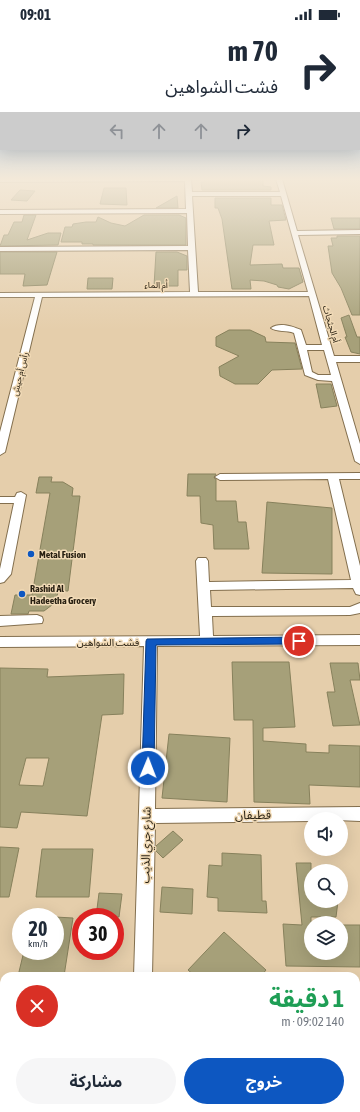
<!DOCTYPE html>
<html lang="ar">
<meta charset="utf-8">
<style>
:root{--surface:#fff;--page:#f6f6f7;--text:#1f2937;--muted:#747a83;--accent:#0d57c1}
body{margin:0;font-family:"Asap Condensed","Noto Sans Arabic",sans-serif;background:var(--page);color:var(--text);direction:rtl;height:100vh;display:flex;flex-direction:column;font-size:15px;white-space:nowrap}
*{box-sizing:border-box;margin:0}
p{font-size:13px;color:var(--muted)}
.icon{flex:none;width:22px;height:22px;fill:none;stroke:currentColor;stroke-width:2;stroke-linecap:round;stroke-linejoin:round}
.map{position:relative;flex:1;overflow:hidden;direction:ltr}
.sheet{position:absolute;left:0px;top:944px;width:360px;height:140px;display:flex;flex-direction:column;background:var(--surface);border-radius:12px 12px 0 0;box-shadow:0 4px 16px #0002;direction:rtl}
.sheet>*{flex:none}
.guide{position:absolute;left:0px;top:0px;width:360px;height:122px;box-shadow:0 4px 16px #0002;direction:rtl;background:#fff;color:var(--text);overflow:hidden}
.buttons{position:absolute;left:304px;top:784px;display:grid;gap:8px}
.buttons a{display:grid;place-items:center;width:44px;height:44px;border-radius:50%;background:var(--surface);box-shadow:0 4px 16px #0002;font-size:20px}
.speed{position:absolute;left:12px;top:880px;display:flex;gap:8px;font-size:20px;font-weight:700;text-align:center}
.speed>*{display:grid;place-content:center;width:52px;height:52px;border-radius:50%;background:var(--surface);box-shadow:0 4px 16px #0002;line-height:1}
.speed small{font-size:10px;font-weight:400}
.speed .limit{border:6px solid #d22;background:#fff;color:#111}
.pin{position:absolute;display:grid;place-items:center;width:34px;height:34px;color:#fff;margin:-17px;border:2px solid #fff;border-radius:50%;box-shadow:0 1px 4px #0007}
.me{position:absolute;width:44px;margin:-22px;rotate:1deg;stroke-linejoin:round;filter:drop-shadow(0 0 3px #0008)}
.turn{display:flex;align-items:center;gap:14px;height:84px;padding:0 16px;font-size:18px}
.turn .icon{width:52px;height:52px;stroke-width:2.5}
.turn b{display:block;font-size:28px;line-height:34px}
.lanes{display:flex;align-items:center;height:38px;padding:0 16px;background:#0003;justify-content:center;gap:20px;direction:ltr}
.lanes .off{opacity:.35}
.round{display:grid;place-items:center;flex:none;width:42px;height:42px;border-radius:21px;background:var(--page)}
.overview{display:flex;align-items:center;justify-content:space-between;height:68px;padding:0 16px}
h1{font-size:24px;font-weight:700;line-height:30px;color:#1e9e55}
.action{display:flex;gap:8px;margin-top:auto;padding:8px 16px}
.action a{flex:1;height:46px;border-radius:24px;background:var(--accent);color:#fff;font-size:16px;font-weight:700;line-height:46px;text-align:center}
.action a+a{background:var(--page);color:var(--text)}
.status{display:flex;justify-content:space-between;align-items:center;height:28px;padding:0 20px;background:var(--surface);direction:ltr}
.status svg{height:11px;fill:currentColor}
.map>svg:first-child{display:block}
.building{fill:#a6a079;stroke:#87815c;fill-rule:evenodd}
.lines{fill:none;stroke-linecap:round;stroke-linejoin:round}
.minor-casing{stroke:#836f4e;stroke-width:2}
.minor{fill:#fff;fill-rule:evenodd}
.route{fill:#0d57c1;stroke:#08397d}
.poi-dot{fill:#0d57c1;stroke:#f2dbb7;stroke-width:1.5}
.labels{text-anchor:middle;stroke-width:3;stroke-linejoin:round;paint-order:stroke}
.far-street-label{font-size:9px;fill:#271f11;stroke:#f2dbb7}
.poi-label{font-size:10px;font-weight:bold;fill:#271f11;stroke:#f2dbb7;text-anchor:start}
.street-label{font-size:10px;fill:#271f11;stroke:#f2dbb7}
.near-street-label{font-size:12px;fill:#271f11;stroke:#f2dbb7}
</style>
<div class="status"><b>09:01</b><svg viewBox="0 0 49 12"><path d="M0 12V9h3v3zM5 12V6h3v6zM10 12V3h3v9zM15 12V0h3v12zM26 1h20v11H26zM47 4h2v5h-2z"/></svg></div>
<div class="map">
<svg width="360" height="1084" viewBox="0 0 360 1084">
<rect width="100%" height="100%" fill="#e5ceab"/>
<path class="building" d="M204,151H263V158L271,159V162H202L201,154H204Z
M104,160H126L127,177L100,176Z
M20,162L35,163L27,173L11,172Z
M177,168L178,180H156Z
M215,170H271V177H282L286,192L269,193L274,217H253L250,237L282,236L283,240H299L303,254L289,261L278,259L277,257L264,253L250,252L251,261H232L222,191L218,180H215Z
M24,187H36L27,212L48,205H61L58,217L0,218L4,207H8L14,194H22Z
M144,187H179L186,190V217H93V216H82V214H61L65,199H72L73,196L86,194H96L98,189L111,195L125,198Z
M331,190H360V201H334Z
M337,208H360V287H352L341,260L332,245L328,218H333L331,210H337Z
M0,224H57L47,257L23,258L25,246H0Z
M156,224H177L187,228V242H178V258H154Z
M88,250H113L112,261H87Z
M349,287L357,309H360V326L351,324L345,309H347L341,290Z
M229,302H250L265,309L266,314L295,315L302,341L272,342L258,356H235L220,348L219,339L239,328L216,318V309Z
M316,356H331L337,378L321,380Z
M188,446H216L214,450L216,451V473H236L238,494H246L249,521H214L213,497L201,495L200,468H187Z
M39,449H52L51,454H63L73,460L72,468H80L68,563H58L56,574L44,583H29L28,586H11L15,567H32L50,465H36Z
M267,474L332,480V546L262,545Z
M232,634H289L295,699L263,700V713L306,716V724L329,725V717L360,718V759L309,757L310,776L254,774L253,692H234Z
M330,635H358L360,652H350L360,697L333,698L327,664H335Z
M0,640L48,641L47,649L124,646L123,686L102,687L87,788L21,784L17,800L0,799ZM26,730H49L43,758L19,757Z
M169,706L230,710L227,774L162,770Z
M173,803L183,812L163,830L156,823V818Z
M0,819L19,820L9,869H0Z
M42,821H93L89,869H36Z
M222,825L261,827L262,873H266L267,885L218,883V870L207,869L209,837L222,838Z
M296,835H311V873H338L336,889H311V925H341V897H360V939L286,938L283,896L302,897Z
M162,859L193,861L192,886L160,884Z
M99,865L122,866L119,889H96Z
M55,889L73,890L64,948H18L24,923H55Z
M224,904L266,942L261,948H195L188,942Z"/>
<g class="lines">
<g class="minor-casing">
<path id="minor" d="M0,151H191L192,164H280L276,151H282L297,203L360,202V206L298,207L334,328H360V334H336L360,416V436L355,433L332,353L318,352L305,347L294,305C287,302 276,304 271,300C279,294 292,298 301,302L306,317H322L309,268L42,269L5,424L0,427V404L35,269H0V265L190,264L188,222L0,223V219L188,218L187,185L0,186V182L186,181L185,153L0,154ZM192,168H281L308,264H198ZM307,322H324L331,347H318L312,344Z
M360,445V451H339L360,538V567L356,566L353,560L210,562L211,579H350L360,575V585L350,587L212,588L213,608L360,607V617L157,618L155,781L360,779V793L311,791V793L155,795L152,948H134L144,618L0,619V609L200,608L196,533L198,530H206L208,533L209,554L351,552L328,451L220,452L215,449L220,446Z
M21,464L26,467L11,546L4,554L0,555V541L14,475H0V469H15L17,465Z
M37,587L42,589L43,592L42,595L0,598V588Z
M130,1080H150V1084H130Z"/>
</g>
<use href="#minor" class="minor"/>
</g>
<linearGradient id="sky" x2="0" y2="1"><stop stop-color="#78aeed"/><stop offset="0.5" stop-color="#f3e9d9"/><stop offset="1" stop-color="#f3e9d9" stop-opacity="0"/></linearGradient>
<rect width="360" height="302" fill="url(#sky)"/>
<path class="route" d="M299,609L302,610L304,613L302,615L299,616L156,617L154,740L152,743L148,745L144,743L142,740L146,613L147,611Z"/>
<g class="poi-dot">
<circle cx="31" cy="526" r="4"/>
<circle cx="22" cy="566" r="4"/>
</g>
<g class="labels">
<g class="far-street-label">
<text x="156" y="260">أم الماء</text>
<text transform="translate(331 296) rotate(74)" y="3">أم الجثجاث</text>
<text transform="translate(20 346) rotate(-76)" y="3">رأس أم حيش</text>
</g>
<g class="poi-label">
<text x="39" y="530">Metal Fusion</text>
<text x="30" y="564">Rashid Al<tspan x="30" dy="12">Hadeetha Grocery</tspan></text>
</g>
<g class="street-label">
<text x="108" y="618">فشت الشواهين</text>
</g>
<g class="near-street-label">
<text transform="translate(253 787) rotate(-1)" y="4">قطيفان</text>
<text transform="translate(146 817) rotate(-89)" y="4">شارع جري الذيب</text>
</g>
</g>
</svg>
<div class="buttons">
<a><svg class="icon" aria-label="sound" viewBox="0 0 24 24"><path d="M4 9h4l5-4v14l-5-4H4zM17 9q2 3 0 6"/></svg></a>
<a><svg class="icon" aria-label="search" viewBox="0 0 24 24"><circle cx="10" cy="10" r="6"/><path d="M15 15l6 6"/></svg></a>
<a><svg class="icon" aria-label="layers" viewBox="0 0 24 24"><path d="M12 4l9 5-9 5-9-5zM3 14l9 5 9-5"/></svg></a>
</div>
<div class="speed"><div>20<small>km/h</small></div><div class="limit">30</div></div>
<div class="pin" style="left:299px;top:613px;background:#d93025"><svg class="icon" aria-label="arrive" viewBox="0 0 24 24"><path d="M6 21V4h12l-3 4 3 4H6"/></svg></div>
<svg class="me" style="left:148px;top:740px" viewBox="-20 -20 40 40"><circle r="17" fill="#0d57c1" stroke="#fff" stroke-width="3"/><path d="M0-11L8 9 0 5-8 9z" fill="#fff"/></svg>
<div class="guide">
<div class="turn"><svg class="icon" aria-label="right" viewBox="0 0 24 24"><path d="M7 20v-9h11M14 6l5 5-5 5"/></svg><div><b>70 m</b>فشت الشواهين</div></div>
<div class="lanes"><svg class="icon off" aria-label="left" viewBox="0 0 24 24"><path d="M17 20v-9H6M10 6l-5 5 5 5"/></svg><svg class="icon off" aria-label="ahead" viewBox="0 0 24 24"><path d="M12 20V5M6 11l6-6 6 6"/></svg><svg class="icon off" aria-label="ahead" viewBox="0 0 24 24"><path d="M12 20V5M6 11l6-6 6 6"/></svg><svg class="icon" aria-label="right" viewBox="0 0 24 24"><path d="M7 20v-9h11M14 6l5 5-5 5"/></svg></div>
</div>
<section class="sheet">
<div class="overview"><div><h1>1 دقيقة</h1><p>140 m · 09:02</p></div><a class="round" style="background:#d93025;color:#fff"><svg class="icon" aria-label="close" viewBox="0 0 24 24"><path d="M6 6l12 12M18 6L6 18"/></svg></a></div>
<div class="action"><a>خروج</a><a>مشاركة</a></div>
</section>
</div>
